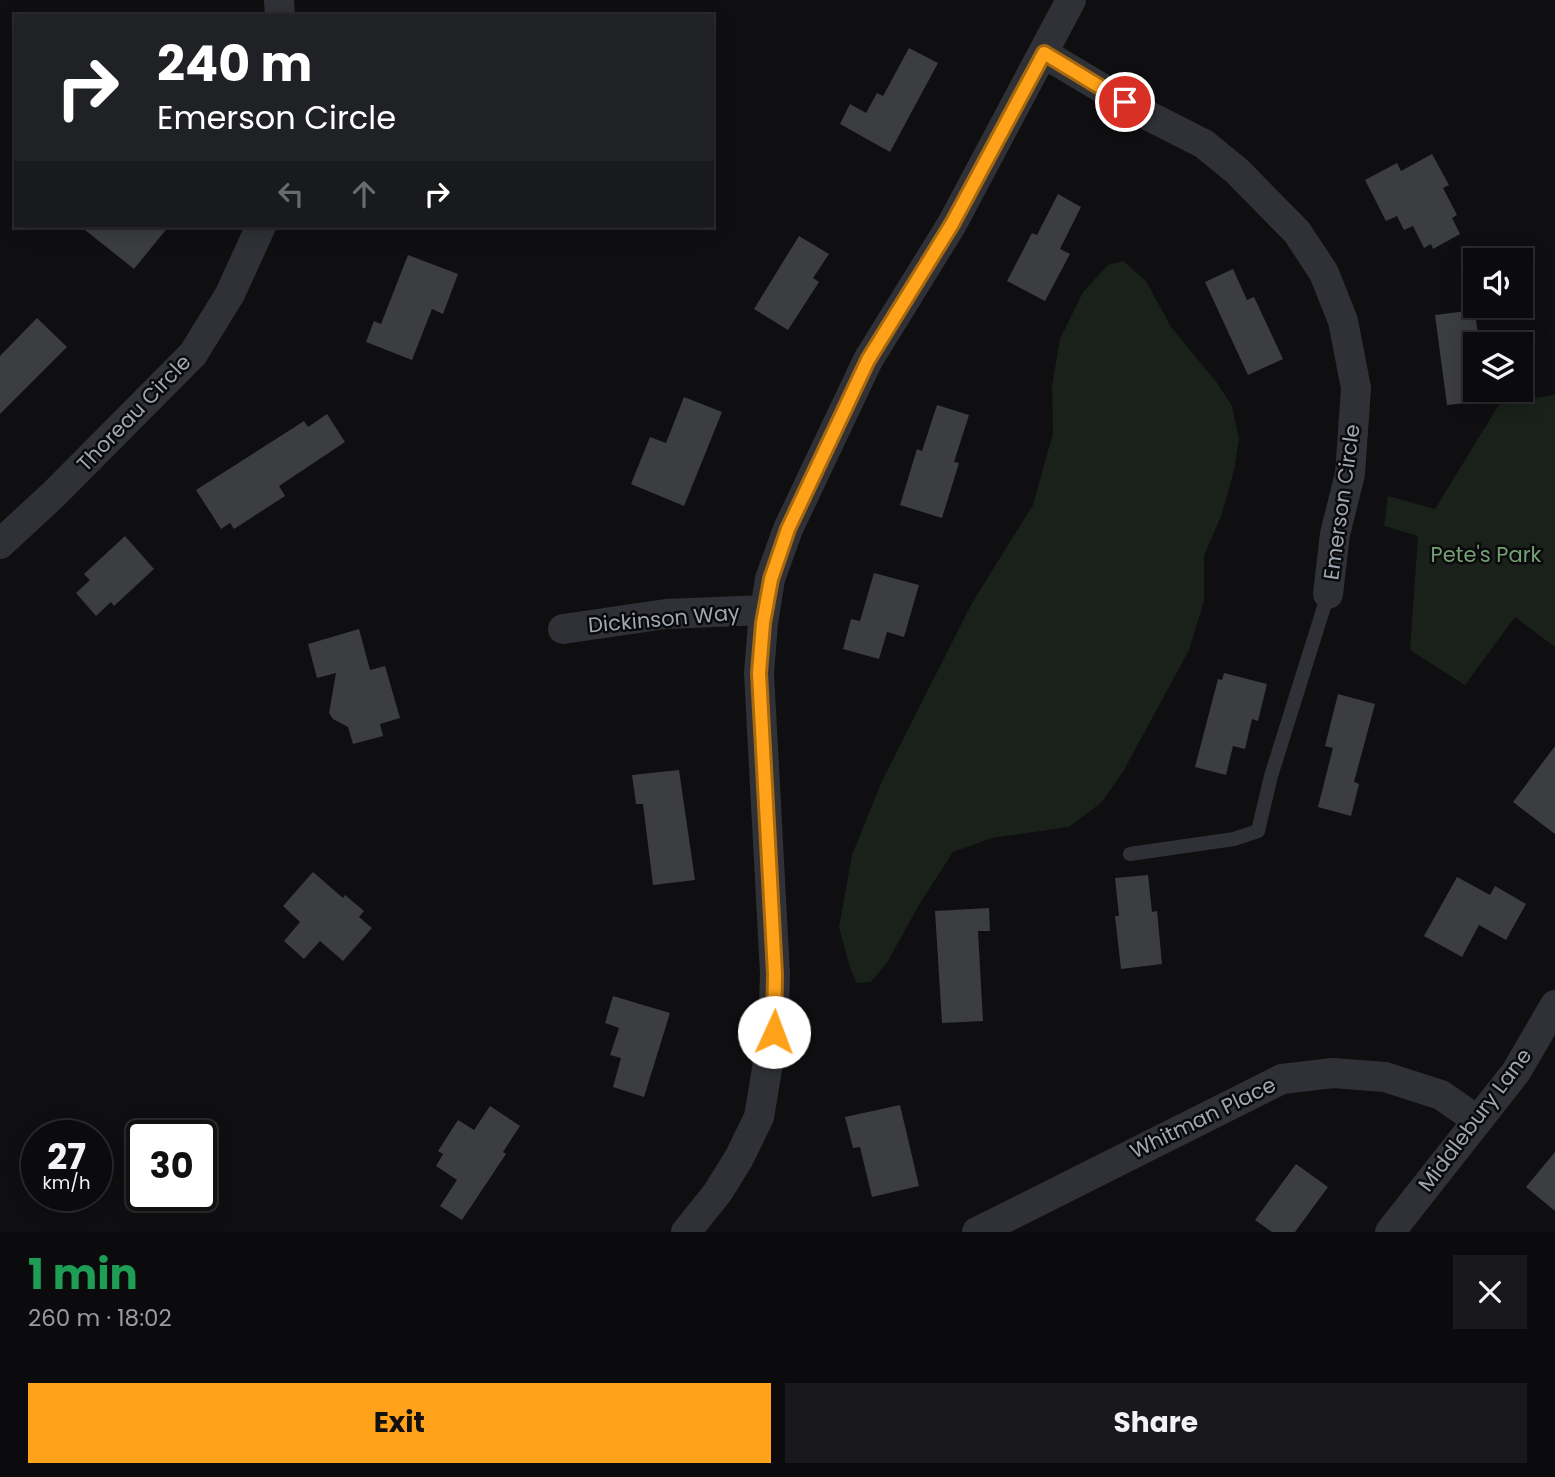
<!DOCTYPE html>
<meta charset="utf-8">
<style>
:root{--surface:#0b0b0d;--page:#19191b;--text:#f1f3f6;--muted:#9a9b9d;--line:#2b2b2e;--accent:#ffa119}
body{margin:0;font-family:Poppins,sans-serif;background:var(--page);color:var(--text);height:100vh;display:flex;flex-direction:column;font-size:26px;white-space:nowrap}
*{box-sizing:border-box;margin:0}
p{font-size:23px;color:var(--muted)}
.icon{flex:none;width:38px;height:38px;fill:none;stroke:currentColor;stroke-width:2;stroke-linecap:round;stroke-linejoin:round}
.map{position:relative;height:1232px;overflow:hidden}
.side{display:flex;flex-direction:column;background:var(--surface);flex:1}
.side>*{flex:none}
.top-card{position:absolute;left:14px;top:14px;width:700px;height:214px;border-radius:0px;box-shadow:0 4px 18px #0003,0 0 0 2px var(--line);background:#202124;color:#fff;overflow:hidden}
.buttons{position:absolute;left:1463px;top:248px;display:grid;gap:14px}
.buttons a{display:grid;place-items:center;width:70px;height:70px;border-radius:0px;background:var(--surface);box-shadow:0 4px 18px #0003,0 0 0 2px var(--line);font-size:35px}
.speed{position:absolute;left:21px;top:1120px;display:flex;gap:14px;font-size:35px;font-weight:700;text-align:center}
.speed>*{display:grid;place-content:center;width:91px;height:91px;border-radius:50%;background:var(--surface);box-shadow:0 4px 18px #0003,0 0 0 2px var(--line);line-height:1}
.speed small{font-size:18px;font-weight:400}
.speed .limit{border:4px solid #111;border-radius:10px;background:#fff;color:#111}
.pin{position:absolute;display:grid;place-items:center;width:60px;height:60px;color:#fff;margin:-30px;border:4px solid #fff;border-radius:50%;box-shadow:0 2px 7px #0007}
.me{position:absolute;width:77px;margin:-38px;rotate:2deg;stroke-linejoin:round;filter:drop-shadow(0 0 5px #0008)}
.turn{display:flex;align-items:center;gap:24px;height:147px;padding:0 28px;font-size:32px}
.turn .icon{width:91px;height:91px;stroke-width:2.5}
.turn b{display:block;font-size:49px;line-height:60px}
.lanes{display:flex;align-items:center;height:66px;padding:0 28px;background:#0003;justify-content:center;gap:35px;direction:ltr}
.lanes .off{opacity:.35}
.round{display:grid;place-items:center;flex:none;width:74px;height:74px;border-radius:0px;background:var(--page)}
.headline{display:flex;align-items:center;justify-content:space-between;height:119px;padding:0 28px}
h1{font-size:42px;font-weight:700;line-height:52px;color:#1e9e55}
.action{display:flex;gap:14px;margin-top:auto;padding:14px 28px}
.action a{flex:1;height:80px;border-radius:0px;background:var(--accent);color:#111;font-size:28px;font-weight:700;line-height:80px;text-align:center}
.action a+a{background:var(--page);color:var(--text)}
.map>svg:first-child{display:block}
.green{fill:#19211a}
.building{fill:#3b3d41}
.lines{fill:none;stroke-linecap:round;stroke-linejoin:round}
.lane{stroke:#303136;stroke-width:14}
.street{stroke:#303136;stroke-width:30}
.route-casing{stroke:#a66910;stroke-width:18}
.route{stroke:#ffa119;stroke-width:12}
.labels{text-anchor:middle;stroke-width:5;stroke-linejoin:round;paint-order:stroke}
.street-label{font-size:21px;fill:#9fa7b3;stroke:#0a0a0c}
.park-label{font-size:21px;fill:#74a074;stroke:#0a0a0c}
</style>
<div class="map">
<svg width="1555" height="1232" viewBox="0 0 1555 1232">
<rect width="100%" height="100%" fill="#0f0f11"/>
<path class="green" d="M1123,261L1146,281L1171,327L1217,383L1232,406L1239,439L1234,471L1221,516L1204,556V601L1189,650L1124,770L1102,802L1069,827L992,838L953,852L919,905L888,961L871,982L857,983L850,968L839,927L852,855L882,781L972,603L1033,505L1053,433L1052,386L1060,339L1083,292L1108,265Z
M1555,395V647L1515,617L1465,685L1410,650L1418,536L1384,526L1388,496L1435,509L1500,403Z"/>
<path class="building" d="M909,48L938,63L890,152L840,124L850,104L866,113L877,93L883,96Z
M1432,154L1449,185L1443,188L1457,215L1452,218L1460,234L1433,249L1431,244L1424,248L1413,226L1404,230L1397,216L1386,221L1365,180L1397,163L1401,171Z
M1058,194L1081,207L1060,249L1070,254L1045,301L1007,281L1032,233L1037,235Z
M80,226H169L134,269Z
M799,236L829,254L813,278L819,282L788,330L754,309Z
M408,255L458,274L443,314L432,309L412,360L366,342L374,321L381,324Z
M1233,269L1247,300L1254,297L1283,359L1248,375L1205,282Z
M1475,310L1479,345H1475V402L1447,405L1435,315Z
M37,318L67,347L0,414V356Z
M684,397L722,412L684,506L631,484L650,437L666,443Z
M937,405L969,415L954,462L959,463L942,518L900,505L917,449L922,451Z
M327,414L345,442L279,486L285,496L234,529L230,523L221,529L196,490L304,421L308,427Z
M125,536L154,569L114,606L111,602L96,616L76,593L90,580L84,574Z
M874,573L919,585L904,637L887,632L879,659L843,649L851,619L860,621Z
M359,629L370,670L385,666L400,718L380,724L383,736L353,744L348,727L333,719L329,713L336,673L317,678L308,644Z
M1224,673L1267,684L1258,721L1252,719L1245,749L1233,746L1226,775L1195,767L1218,679L1222,680Z
M1338,694L1375,704L1354,782L1359,784L1351,816L1318,807L1333,748L1325,746Z
M1555,746V834L1513,802Z
M679,770L695,880L653,885L643,804H636L632,775Z
M313,872L343,898L345,895L364,911L359,917L372,928L343,961L320,941L304,959L284,941L300,922L283,906Z
M1148,875L1152,912L1157,911L1162,964L1121,969L1115,916H1119L1115,878Z
M1457,877L1490,895L1495,886L1526,904L1506,940L1479,925L1462,957L1424,936Z
M989,908L990,931H978L983,1021L942,1023L935,911Z
M613,996L670,1013L644,1097L613,1087L621,1058L610,1055L619,1028L605,1023Z
M900,1105L919,1186L872,1197L860,1147L853,1148L845,1117Z
M490,1106L520,1126L503,1152L506,1154L462,1220L440,1206L457,1180L436,1166L443,1154L438,1151L458,1120L474,1130Z
M1555,1152V1211L1526,1187Z
M1296,1164L1328,1187L1295,1232H1272L1255,1220Z"/>
<g class="lines">
<path class="lane" d="M1130,854L1234,839L1258,831L1271,776L1328,594"/>
<path class="street" d="M279,0L280,16
M1043,53L1145,114L1204,144L1237,171L1297,232L1324,273L1343,321L1356,388L1350,474L1335,534L1328,594
M0,544L54,494L193,354L230,294L261,226
M563,629L666,614L765,610
M686,1232L718,1192L739,1158L759,1117L773,1033L775,974L759,673L763,623L770,579L788,529L868,360L952,224L1071,0
M977,1232L1282,1079L1333,1073L1385,1077L1441,1095L1477,1120
M1390,1232L1516,1072L1555,1005"/>
</g>
<g class="lines">
<g class="route-casing">
<path id="route" d="M774,1032L775,974L759,673L763,623L771,579L788,529L868,360L952,224L1044,53L1125,102"/>
</g>
<use href="#route" class="route"/>
</g>
<g class="labels">
<g class="street-label">
<text transform="translate(134 413) rotate(-46)" y="7">Thoreau Circle</text>
<text transform="translate(1342 502) rotate(-82)" y="7">Emerson Circle</text>
<text transform="translate(664 619) rotate(-5)" y="7">Dickinson Way</text>
<text transform="translate(1203 1118) rotate(-26)" y="7">Whitman Place</text>
<text transform="translate(1475 1120) rotate(-53)" y="7">Middlebury Lane</text>
</g>
<g class="park-label">
<text x="1486" y="562">Pete's Park</text>
</g>
</g>
</svg>
<div class="buttons">
<a><svg class="icon" aria-label="sound" viewBox="0 0 24 24"><path d="M4 9h4l5-4v14l-5-4H4zM17 9q2 3 0 6"/></svg></a>
<a><svg class="icon" aria-label="layers" viewBox="0 0 24 24"><path d="M12 4l9 5-9 5-9-5zM3 14l9 5 9-5"/></svg></a>
</div>
<div class="speed"><div>27<small>km/h</small></div><div class="limit">30</div></div>
<div class="pin" style="left:1125px;top:102px;background:#d93025"><svg class="icon" aria-label="arrive" viewBox="0 0 24 24"><path d="M6 21V4h12l-3 4 3 4H6"/></svg></div>
<svg class="me" style="left:774px;top:1032px" viewBox="-20 -20 40 40"><circle r="19" fill="#fff"/><path d="M0-13L10 11 0 6-10 11z" fill="#ffa119"/></svg>
<div class="top-card">
<div class="turn"><svg class="icon" aria-label="right" viewBox="0 0 24 24"><path d="M7 20v-9h11M14 6l5 5-5 5"/></svg><div><b>240 m</b>Emerson Circle</div></div>
<div class="lanes"><svg class="icon off" aria-label="left" viewBox="0 0 24 24"><path d="M17 20v-9H6M10 6l-5 5 5 5"/></svg><svg class="icon off" aria-label="ahead" viewBox="0 0 24 24"><path d="M12 20V5M6 11l6-6 6 6"/></svg><svg class="icon" aria-label="right" viewBox="0 0 24 24"><path d="M7 20v-9h11M14 6l5 5-5 5"/></svg></div>
</div>
</div>
<section class="side">
<div class="headline"><div><h1>1 min</h1><p>260 m · 18:02</p></div><a class="round"><svg class="icon" aria-label="close" viewBox="0 0 24 24"><path d="M6 6l12 12M18 6L6 18"/></svg></a></div>
<div class="action"><a>Exit</a><a>Share</a></div>
</section>
